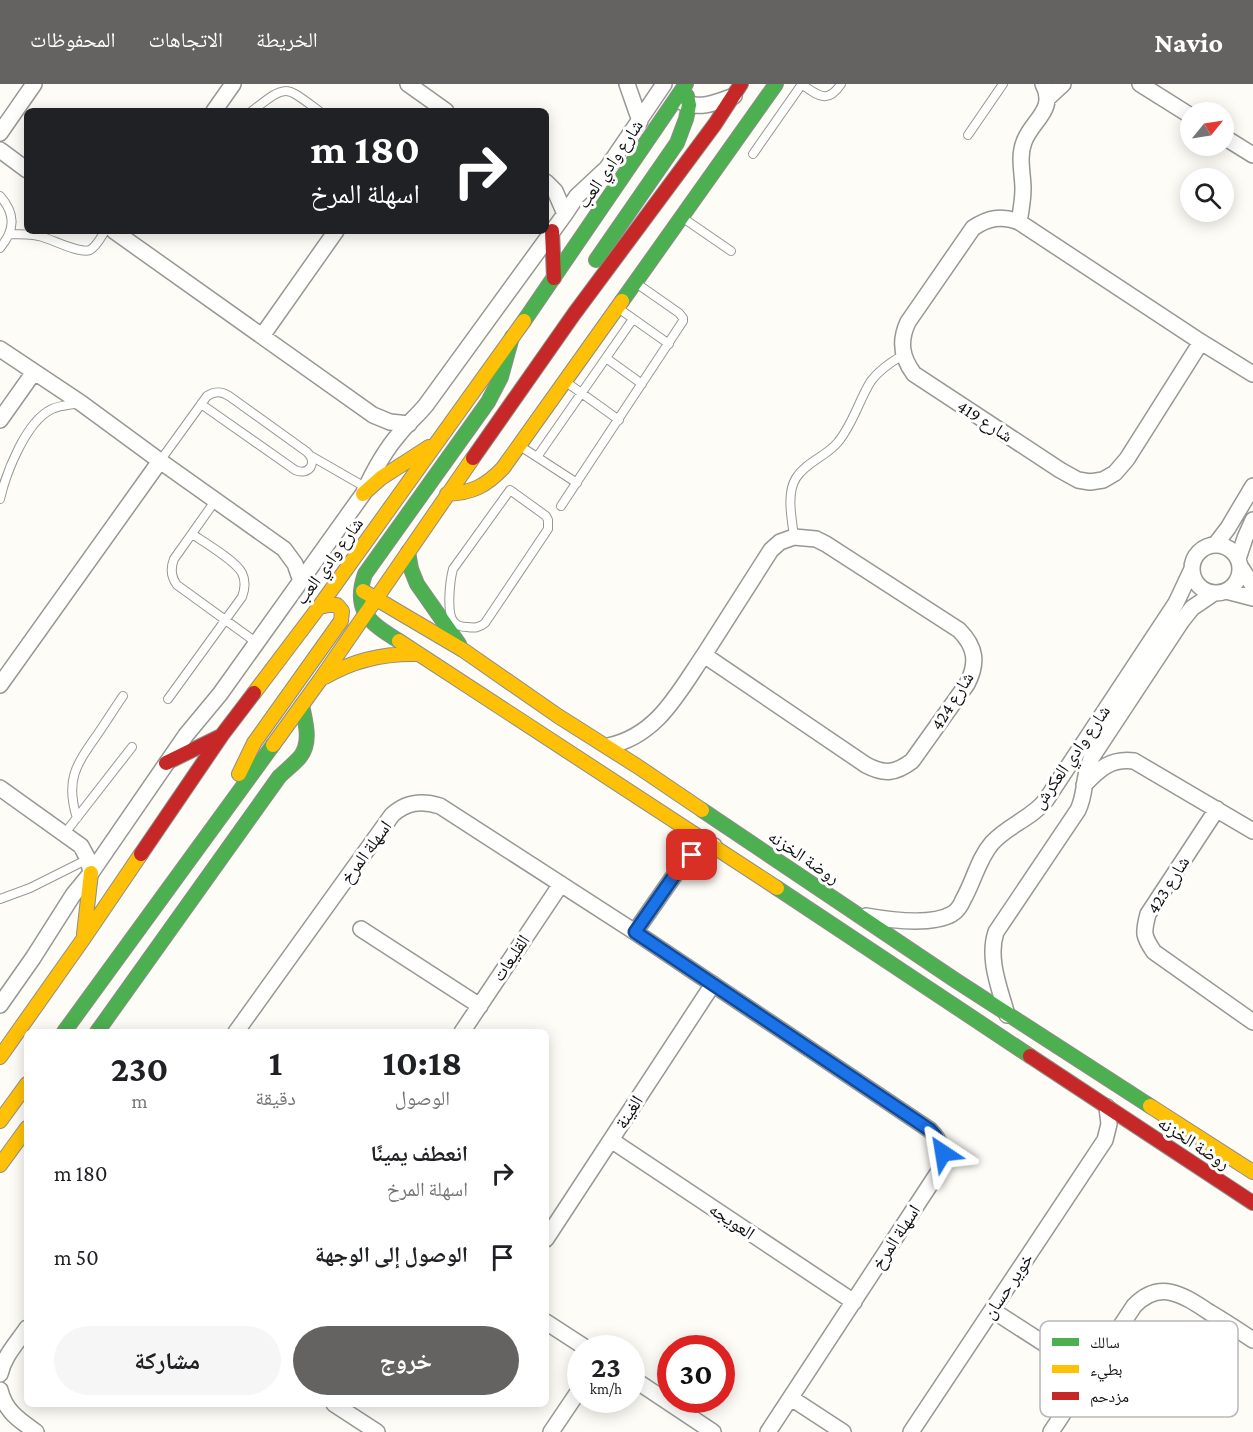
<!DOCTYPE html>
<html lang="ar">
<meta charset="utf-8">
<style>
:root{--surface:#fff;--page:#f6f6f6;--text:#202124;--muted:#757577;--accent:#646362}
body{margin:0;font-family:"Crimson Pro","Noto Naskh Arabic",serif;background:var(--page);color:var(--text);direction:rtl;height:100vh;display:flex;flex-direction:column;font-size:22px;white-space:nowrap}
*{box-sizing:border-box;margin:0}
p{font-size:20px;color:var(--muted)}
.icon{flex:none;width:33px;height:33px;fill:none;stroke:currentColor;stroke-width:2;stroke-linecap:round;stroke-linejoin:round}
.map{position:relative;flex:1;overflow:hidden;direction:ltr}
.details{position:absolute;left:24px;top:945px;width:525px;height:378px;display:flex;flex-direction:column;background:var(--surface);border-radius:9px;box-shadow:0 3px 15px #0003;direction:rtl}
.details>*{flex:none}
.top-card{position:absolute;left:24px;top:24px;width:525px;height:126px;border-radius:9px;box-shadow:0 3px 15px #0003;direction:rtl;background:#202124;color:#fff;overflow:hidden}
.needle{width:39px;rotate:60deg}
.fabs{position:absolute;left:1180px;top:18px;display:grid;gap:12px}
.fabs a{display:grid;place-items:center;width:54px;height:54px;border-radius:50%;background:var(--surface);box-shadow:0 3px 15px #0003;font-size:30px}
.speed{position:absolute;left:567px;top:1251px;display:flex;gap:12px;font-size:30px;font-weight:700;text-align:center}
.speed>*{display:grid;place-content:center;width:78px;height:78px;border-radius:50%;background:var(--surface);box-shadow:0 3px 15px #0003;line-height:1}
.speed small{font-size:15px;font-weight:400}
.speed .limit{border:9px solid #d22;background:#fff;color:#111}
.pin{position:absolute;display:grid;place-items:center;width:51px;height:51px;color:#fff;margin:-26px;border-radius:12px;box-shadow:0 3px 9px #0006}
.me{position:absolute;width:66px;margin:-33px;rotate:327deg;stroke-linejoin:round;filter:drop-shadow(0 0 4px #0008)}
.turn{display:flex;align-items:center;gap:21px;height:126px;padding:0 30px;font-size:27px}
.turn .icon{width:78px;height:78px;stroke-width:2.5}
.turn b{display:block;font-size:42px;line-height:51px}
.eta{display:flex;justify-content:space-evenly;align-items:center;height:102px;text-align:center}
.eta b{font-size:36px;font-weight:700;line-height:42px}
.primary-button{display:flex;gap:12px;margin-top:auto;padding:12px 30px}
.primary-button a{flex:1;height:69px;border-radius:36px;background:var(--accent);color:#fff;font-size:24px;font-weight:700;line-height:69px;text-align:center}
.primary-button a+a{background:var(--page);color:var(--text)}
ul{padding:0;list-style:none}
li{display:flex;align-items:center;gap:18px;height:84px;padding:0 30px}
li div{flex:1}
li b{display:block;font-size:22px}
li em{font-style:normal}
header{display:flex;align-items:center;gap:36px;box-sizing:border-box;height:84px;padding:0 30px;background:var(--accent);color:#fff}
header strong{font-size:28px}
nav{display:flex;gap:33px;margin-inline-start:auto;font-size:21px}
.map>svg:first-child{display:block}
.lines{fill:none;stroke-linecap:round;stroke-linejoin:round}
.lane-casing{stroke:#979795;stroke-width:10}
.street-casing{stroke:#979795;stroke-width:18}
.fast-casing{stroke:#8e8d8b;stroke-width:16}
.slow-casing{stroke:#8e8d8b;stroke-width:16}
.jam-casing{stroke:#8e8d8b;stroke-width:16}
.lane{stroke:#fffffe;stroke-width:8}
.street{stroke:#fffffe;stroke-width:15}
.fast{stroke:#4caf50;stroke-width:14}
.slow{stroke:#ffc107;stroke-width:14}
.jam{stroke:#c62828;stroke-width:14}
.route-casing{stroke:#114b97;stroke-width:15}
.route{stroke:#1a73e8;stroke-width:10}
.labels{text-anchor:middle;stroke-width:6;stroke-linejoin:round;paint-order:stroke}
.street-label{font-size:18px;fill:#111;stroke:#fff}
.key{fill:#fff;stroke:#b8b8b8;stroke-width:1.5}
.key-label{font-size:16px;fill:#111}
</style>
<header>
<strong>Navio</strong>
<nav><a>الخريطة</a><a>الاتجاهات</a><a>المحفوظات</a></nav>
</header>
<div class="map">
<svg width="1253" height="1348" viewBox="0 0 1253 1348">
<rect width="100%" height="100%" fill="#fdfcf7"/>
<g class="lines">
<g class="lane-casing">
<path id="lane" d="M801,0C818,11 827,21 841,0
M252,27C287,0 284,1 319,27
M968,51L1003,0
M753,70L802,0
M0,112C16,130 15,146 0,164
M683,134L731,167
M10,150C20,150 29,150 39,152C52,155 79,170 90,166C97,162 101,153 105,147
M618,224L669,260
M606,274L642,300
M566,298L619,336
M520,362L577,399
M311,372L365,403
M537,373L633,235
M160,377L207,312C215,307 221,307 229,312L307,368C318,379 309,392 295,386L201,320
M510,406L546,432L548,436V445L485,539C479,544 475,544 467,543C462,543 457,542 454,538C446,530 450,496 453,485Z
M0,415C6,389 26,337 52,325C61,321 71,321 80,319
M215,417L174,475C170,485 171,493 177,501L257,559
M561,422L683,237V234L679,229L636,199
M794,453C792,435 786,410 796,394C806,378 827,372 838,358C853,340 859,316 871,297C879,286 891,278 903,271
M168,615L242,513C245,505 246,497 242,489C236,477 204,458 192,450
M77,734C65,696 76,681 97,651C106,638 114,625 123,612
M65,749L132,663
M0,815L30,804L88,775"/>
</g>
<g class="street-casing">
<path id="street" d="M408,0L446,27
M627,0L640,37
M1140,0L1191,32
M1048,14L1063,0
M682,18C699,26 718,18 734,12
M214,27L233,0
M0,49L34,0
M1224,53L1253,71
M0,66L27,86
M546,98L555,107L565,130
M1019,138C1021,127 1023,116 1023,105C1023,90 1018,73 1024,58C1031,37 1057,26 1043,0
M114,147L373,331L390,338L409,340
M262,252L336,147
M1201,258L1127,375L1115,389L1103,396L1090,398L1078,396L1060,386L914,290C901,273 899,257 908,238L973,144C988,134 1001,131 1019,138L1201,258L1253,290
M0,265L81,319L160,377L284,465L295,480L301,497
M0,336L34,288
M794,453L816,455L826,460L959,546C976,563 978,579 967,600L912,677C896,689 885,691 866,681L704,571L771,466L780,458Z
M1215,461L1228,444L1253,402
M1192 485a24 24 0 1 1 48 0a24 24 0 1 1-48 0Z
M1238,475L1245,454L1253,436
M1240,482L1253,502
M1226,507L1253,514
M0,601L160,377
M608,662C657,652 678,609 704,571
M1084,701C1099,685 1111,674 1134,677L1253,747
M0,704L81,762L88,775L91,789
M1217,725L1148,830C1143,849 1143,852 1154,868L1253,938
M866,832C889,836 931,842 952,830C957,827 961,821 963,816C974,797 978,775 992,759C1008,741 1031,735 1046,716L1176,519L1192,485
M361,845L480,922
M635,848L685,776L698,767L714,762
M0,921L33,874L73,811L91,789L186,651L220,610L363,410C373,388 384,367 400,349C408,339 418,331 426,321L565,130L577,112L607,84L664,0
M1007,931C1000,905 987,875 996,848L1078,726C1087,707 1082,693 1092,673L1181,538L1192,524L1214,509
M236,948L392,731C406,718 421,716 440,722L635,848L930,1046C941,1057 945,1068 941,1084L768,1348
M462,948L561,800
M611,1056L854,1218
M546,1155L713,900
M992,1226L1090,1289
M546,1238L586,1264
M0,1290C4,1272 17,1259 27,1244
M632,1294L713,1348
M0,1306C5,1327 19,1336 36,1348
M791,1314L843,1348
M334,1320L377,1348
M551,1348L580,1305
M911,1348L1105,1056L1109,1040L1107,1023
M1051,1348L1134,1222C1160,1195 1183,1211 1209,1228C1224,1237 1238,1246 1253,1256"/>
</g>
<g class="fast-casing">
<path id="fast" d="M596,176L677,59L686,35L689,21L687,12L682,6
M622,217L776,0
M524,237L686,0
M408,468L411,485L417,500L459,560
M399,557C370,539 352,527 365,490L488,318L501,293L512,253
M702,726L955,896L1150,1022
M777,804L1030,972
M64,948L273,661
M97,948L279,693C286,686 294,680 300,673C312,658 305,637 302,621"/>
</g>
<g class="slow-casing">
<path id="slow" d="M363,410L381,394L429,363
M447,410C472,409 486,402 503,384L622,217
M363,507L463,566L558,632L637,682L702,726
M399,557L777,804
M325,593C355,575 385,569 419,570
M254,609L319,523L524,237
M273,661L320,596L473,374
M239,690L254,659L341,537L342,527L337,521H329L319,523
M84,850L91,789
M0,973L84,854L141,770
M1150,1022L1253,1088
M0,1037L27,1000
M0,1081L27,1044"/>
</g>
<g class="jam-casing">
<path id="jam" d="M552,147L554,194
M473,374L574,230L715,40L741,0
M166,679L221,652
M141,770L222,651L254,609
M1030,972L1253,1119"/>
</g>
<use href="#lane" class="lane"/>
<use href="#street" class="street"/>
<use href="#fast" class="fast"/>
<use href="#slow" class="slow"/>
<use href="#jam" class="jam"/>
</g>
<g class="lines">
<g class="route-casing">
<path id="route" d="M692,771L685,776L635,848L930,1046C937,1053 941,1059 943,1069"/>
</g>
<use href="#route" class="route"/>
</g>
<g class="labels">
<g class="street-label">
<text transform="translate(610 80) rotate(-56)" y="6">شارع وادي العب</text>
<text transform="translate(985 337) rotate(33)" y="6">شارع 419</text>
<text transform="translate(329 477) rotate(-54)" y="6">شارع وادي العب</text>
<text transform="translate(952 617) rotate(-58)" y="6">شارع 424</text>
<text transform="translate(1071 673) rotate(-55)" y="6">شارع وادي العكرش</text>
<text transform="translate(366 768) rotate(-54)" y="6">اسهلة المرخ</text>
<text transform="translate(804 773) rotate(34)" y="6">روضة الخزنه</text>
<text transform="translate(1168 801) rotate(-58)" y="6">شارع 423</text>
<text transform="translate(511 874) rotate(-56)" y="6">القليعات</text>
<text transform="translate(629 1028) rotate(-57)" y="6">الغينة</text>
<text transform="translate(1194 1059) rotate(33)" y="6">روضة الخزنه</text>
<text transform="translate(732 1137) rotate(34)" y="6">العويجه</text>
<text transform="translate(896 1153) rotate(-57)" y="6">اسهلة المرخ</text>
<text transform="translate(1008 1202) rotate(-56)" y="6">خوير حسان</text>
</g>
</g>
<rect x="1040" y="1237" width="198" height="96" rx="9" class="key"/>
<rect x="1052" y="1254" width="27" height="8" fill="#4caf50"/>
<rect x="1052" y="1281" width="27" height="8" fill="#ffc107"/>
<rect x="1052" y="1308" width="27" height="8" fill="#c62828"/>
<g class="key-label">
<text x="1090" y="1264">سالك</text>
<text x="1090" y="1291">بطيء</text>
<text x="1090" y="1318">مزدحم</text>
</g>
</svg>
<div class="fabs">
<a><svg class="needle" viewBox="-14 -14 28 28"><path d="M0-13l5 13h-10z" fill="#e53935"/><path d="M0 13l5-13h-10z" fill="#757577"/></svg></a>
<a><svg class="icon" aria-label="search" viewBox="0 0 24 24"><circle cx="10" cy="10" r="6"/><path d="M15 15l6 6"/></svg></a>
</div>
<div class="speed"><div>23<small>km/h</small></div><div class="limit">30</div></div>
<div class="pin" style="left:692px;top:771px;background:#d93025"><svg class="icon" aria-label="arrive" viewBox="0 0 24 24"><path d="M6 21V4h12l-3 4 3 4H6"/></svg></div>
<svg class="me" style="left:943px;top:1069px" viewBox="-20 -20 40 40"><path d="M0-17L14 15 0 8-14 15z" fill="#1a73e8" stroke="#fff" stroke-width="4"/></svg>
<div class="top-card">
<div class="turn"><svg class="icon" aria-label="right" viewBox="0 0 24 24"><path d="M7 20v-9h11M14 6l5 5-5 5"/></svg><div><b>180 m</b>اسهلة المرخ</div></div>
</div>
<section class="details">
<div class="eta">
<div><b>10:18</b><p>الوصول</p></div>
<div><b>1</b><p>دقيقة</p></div>
<div><b>230</b><p>m</p></div>
</div>
<ul>
<li><svg class="icon" aria-label="right" viewBox="0 0 24 24"><path d="M7 20v-9h11M14 6l5 5-5 5"/></svg><div><b>انعطف يمينًا</b><p>اسهلة المرخ</p></div><em>180 m</em></li>
<li><svg class="icon" aria-label="arrive" viewBox="0 0 24 24"><path d="M6 21V4h12l-3 4 3 4H6"/></svg><div><b>الوصول إلى الوجهة</b></div><em>50 m</em></li>
</ul>
<div class="primary-button"><a>خروج</a><a>مشاركة</a></div>
</section>
</div>
